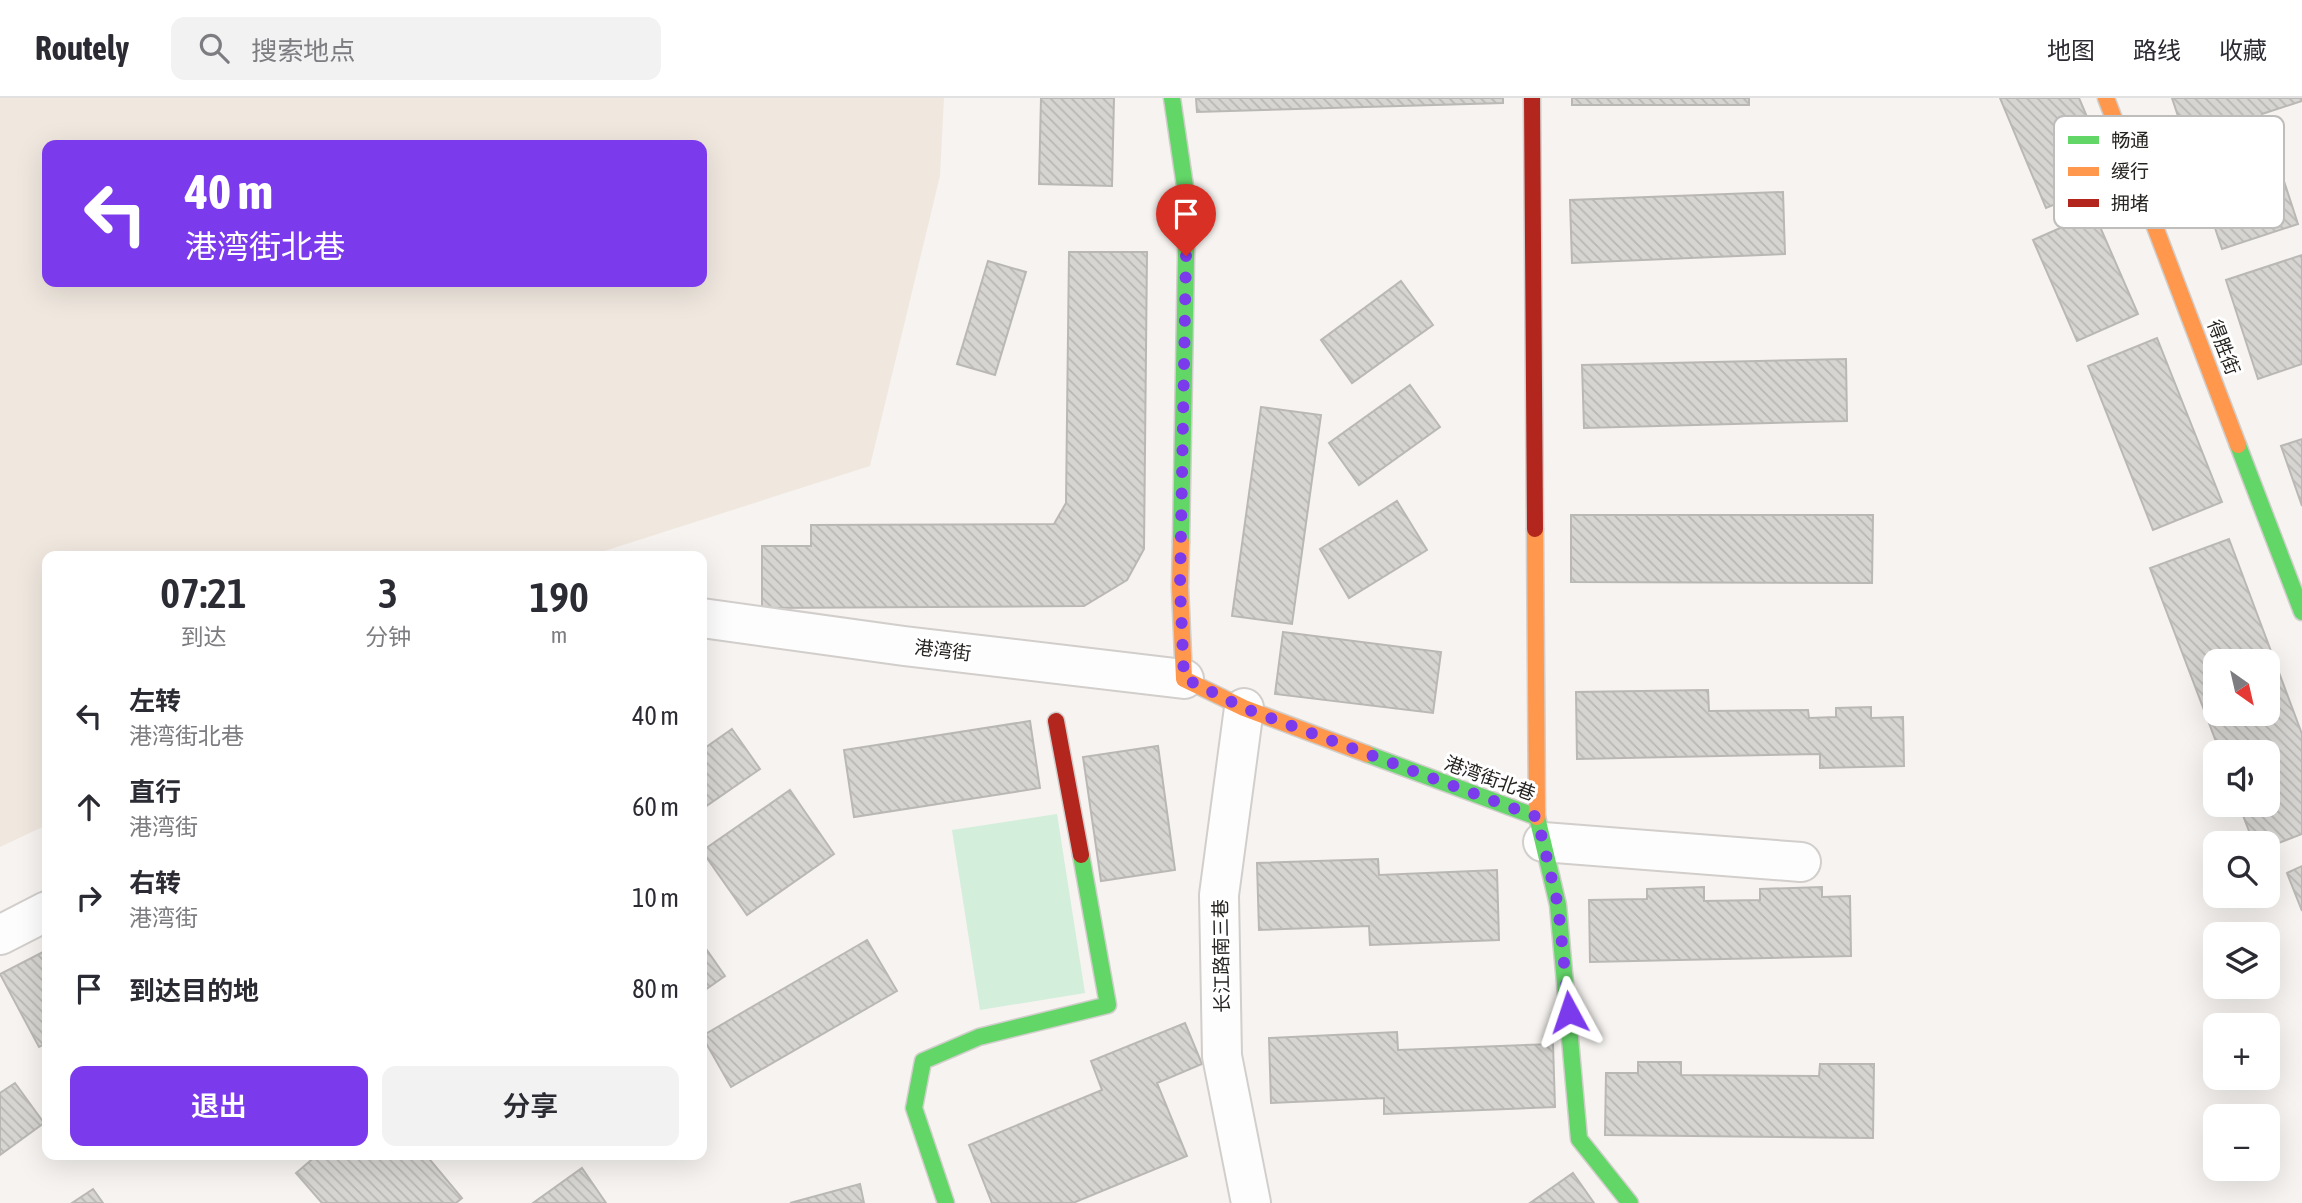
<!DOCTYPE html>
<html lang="zh">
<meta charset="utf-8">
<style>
:root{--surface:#fff;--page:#f2f2f3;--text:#2b2b33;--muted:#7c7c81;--line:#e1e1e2;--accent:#7c3aed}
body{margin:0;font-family:"Asap Condensed","Noto Sans SC",sans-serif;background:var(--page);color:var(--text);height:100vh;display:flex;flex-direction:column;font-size:26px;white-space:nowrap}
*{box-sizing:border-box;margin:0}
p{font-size:23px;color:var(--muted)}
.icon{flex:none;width:38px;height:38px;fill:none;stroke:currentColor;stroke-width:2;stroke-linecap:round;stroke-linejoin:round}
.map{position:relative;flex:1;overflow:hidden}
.details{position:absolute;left:42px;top:453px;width:665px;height:609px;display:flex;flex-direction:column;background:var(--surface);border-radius:14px;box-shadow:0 7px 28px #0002}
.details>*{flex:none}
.guide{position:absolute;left:42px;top:42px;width:665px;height:147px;border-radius:14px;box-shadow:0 7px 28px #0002;background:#7c3aed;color:#fff;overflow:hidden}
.needle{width:46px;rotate:146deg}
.controls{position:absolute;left:2203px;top:551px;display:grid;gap:14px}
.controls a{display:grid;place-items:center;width:77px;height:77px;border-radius:14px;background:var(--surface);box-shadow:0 7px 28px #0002;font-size:35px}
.pin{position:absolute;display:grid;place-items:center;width:60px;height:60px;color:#fff;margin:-72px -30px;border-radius:50% 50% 50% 0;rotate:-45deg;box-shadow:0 0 7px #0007}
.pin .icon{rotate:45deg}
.me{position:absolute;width:77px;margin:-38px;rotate:355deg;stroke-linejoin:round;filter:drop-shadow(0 0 5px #0008)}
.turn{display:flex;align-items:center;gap:24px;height:147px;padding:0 28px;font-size:32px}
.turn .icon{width:91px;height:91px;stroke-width:2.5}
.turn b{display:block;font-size:49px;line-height:60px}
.eta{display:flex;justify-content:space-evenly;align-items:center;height:119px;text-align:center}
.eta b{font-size:42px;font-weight:600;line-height:49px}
.action{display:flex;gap:14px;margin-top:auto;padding:14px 28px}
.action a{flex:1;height:80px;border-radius:14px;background:var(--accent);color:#fff;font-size:28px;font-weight:600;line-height:80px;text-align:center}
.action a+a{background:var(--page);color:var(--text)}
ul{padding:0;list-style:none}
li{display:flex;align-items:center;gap:21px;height:91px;padding:0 28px}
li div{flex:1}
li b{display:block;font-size:26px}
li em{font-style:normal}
header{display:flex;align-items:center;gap:42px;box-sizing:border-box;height:98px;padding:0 35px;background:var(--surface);border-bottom:2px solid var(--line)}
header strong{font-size:33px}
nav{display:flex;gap:38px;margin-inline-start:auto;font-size:24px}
.search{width:490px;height:63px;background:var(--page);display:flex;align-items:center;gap:18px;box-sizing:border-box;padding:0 24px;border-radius:14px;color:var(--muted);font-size:26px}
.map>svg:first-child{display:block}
.built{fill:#f0e8df;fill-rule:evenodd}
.green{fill:#d3eeda}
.building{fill:url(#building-back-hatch);stroke:#bab8b5;stroke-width:2;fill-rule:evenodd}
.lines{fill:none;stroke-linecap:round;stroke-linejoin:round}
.street-casing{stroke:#d1cecb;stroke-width:42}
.fast-casing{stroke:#d1cecb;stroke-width:19}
.slow-casing{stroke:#d1cecb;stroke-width:19}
.jam-casing{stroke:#d1cecb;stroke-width:19}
.street{stroke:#fefdfd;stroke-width:38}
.fast{stroke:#63d668;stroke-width:16}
.slow{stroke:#ff974d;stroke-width:16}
.jam{stroke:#b3261e;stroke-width:16}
.route{stroke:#7c3aed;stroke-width:12;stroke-dasharray:0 21.6}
.labels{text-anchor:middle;stroke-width:6;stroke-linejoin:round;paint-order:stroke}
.street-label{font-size:19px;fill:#262421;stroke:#fff}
.key{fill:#fff;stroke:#bebdbc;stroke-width:2}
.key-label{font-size:19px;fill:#262421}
</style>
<header>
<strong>Routely</strong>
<div class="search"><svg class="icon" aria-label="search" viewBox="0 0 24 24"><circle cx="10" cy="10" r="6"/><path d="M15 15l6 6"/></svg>搜索地点</div>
<nav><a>地图</a><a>路线</a><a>收藏</a></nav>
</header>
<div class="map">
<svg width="2302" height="1105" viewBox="0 0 2302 1105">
<defs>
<pattern id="building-back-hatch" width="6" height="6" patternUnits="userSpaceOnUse" patternTransform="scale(1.75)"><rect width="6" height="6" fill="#d7d5d2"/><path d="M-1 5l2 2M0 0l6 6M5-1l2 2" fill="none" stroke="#b8b7b4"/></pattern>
</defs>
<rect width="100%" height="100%" fill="#f6f3f0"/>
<path class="built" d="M0,0H944L940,78L870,368L589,458H47V727L0,749ZM47,47H702V184H47Z"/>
<path class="green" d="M1057,716L1085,895L980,912L952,732Z"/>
<path class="building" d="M1041,0H1114L1112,88L1039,86Z
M1196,0H1503V5L1197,14Z
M1572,0H1749V7H1572Z
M2000,0H2079L2114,82L2046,110Z
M2172,0H2302V3L2262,16L2298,126L2222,151Z
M1783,94L1785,156L1572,165L1570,102Z
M2094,115L2138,216L2077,243L2033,142Z
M1069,154H1147L1144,451L1127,482L1084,508L762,510V448H811V427L1054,426L1066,405Z
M2302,157V266L2258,281L2226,182Z
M988,163L1026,174L995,277L957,266Z
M1401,183L1433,227L1352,285L1321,242Z
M2157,240L2222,404L2153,432L2088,268Z
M1846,261L1847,323L1584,330L1582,267Z
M1410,287L1440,329L1359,387L1329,345Z
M1261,309L1321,317L1292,526L1232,518Z
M2302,341V408L2281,348Z
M1397,403L1427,452L1349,500L1320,451Z
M1571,417H1873L1872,485L1571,484Z
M2229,441L2302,636V736L2268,749V746H2254L2239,707H2268V654H2220L2150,470ZM2216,564H2268V616H2216Z
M1283,534L1441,554L1433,615L1275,596Z
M1708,592L1709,613L1808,612L1809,620L1836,619V610L1871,609V620L1903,619L1904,668L1820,670V656L1577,661L1576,594Z
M1030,623L1040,690L854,719L844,652Z
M732,631L760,671L702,711V652Z
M1158,648L1175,772L1101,783L1083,659Z
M790,692L834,756L747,817L702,753Z
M1378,761L1379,777L1497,772L1499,842L1370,847L1369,828L1259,832L1257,765Z
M2302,768V813L2287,775Z
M1704,789V803L1760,802V791L1822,789V799L1850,798L1851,858L1590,864L1589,802L1647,801V791Z
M867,842L897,893L731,989L702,938Z
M702,845L725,878L702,894Z
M47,852V945L39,949L0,876Z
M1185,925L1202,966L1157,985L1187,1058L1073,1105H992L969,1047L1102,992L1091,963Z
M1397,934L1398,952L1553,946L1555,1009L1384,1016V1000L1271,1005L1269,940Z
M1638,964H1681V977L1819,978L1820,966H1874L1873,1040L1605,1037L1606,975H1638Z
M15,985L44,1025L0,1057V995Z
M317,1057H364L367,1060L372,1057H426L462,1100L456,1105H322L296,1075Z
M582,1070L606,1105H533Z
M1573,1075L1594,1105H1530Z
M860,1086L864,1105H790Z
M93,1091L103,1105H72Z"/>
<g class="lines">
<g class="street-casing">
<path id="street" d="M702,520L904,548L1184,581
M1244,610L1219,797L1222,958L1251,1105
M1543,744L1801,764
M0,837L47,813"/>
</g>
<g class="fast-casing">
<path id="fast" d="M1172,0L1187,102L1181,444
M2238,347L2302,514
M1367,656L1537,719L1558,807L1579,1041L1630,1105
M946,1105L914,1010L923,963L979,939L1108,907L1081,757"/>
</g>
<g class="slow-casing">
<path id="slow" d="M2106,0L2238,347
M1535,431L1537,719
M1181,444L1180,489L1184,581L1244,610L1367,656"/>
</g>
<g class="jam-casing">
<path id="jam" d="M1532,0L1535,431
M1056,623L1081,757"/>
</g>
<use href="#street" class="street"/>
<use href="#fast" class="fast"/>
<use href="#slow" class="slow"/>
<use href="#jam" class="jam"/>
</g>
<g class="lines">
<path class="route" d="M1186,158L1180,489L1184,580L1244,610L1537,719L1558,807L1569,914"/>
</g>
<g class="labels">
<g class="street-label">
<text transform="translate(2224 249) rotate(69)" y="7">得胜街</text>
<text transform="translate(943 552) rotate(7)" y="7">港湾街</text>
<text transform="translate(1490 680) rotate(20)" y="7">港湾街北巷</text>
<text transform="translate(1221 858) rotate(-91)" y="7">长江路南三巷</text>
</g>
</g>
<rect x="2054" y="18" width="230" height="112" rx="10" class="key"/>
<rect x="2068" y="38" width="31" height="8" fill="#63d668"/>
<rect x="2068" y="69" width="31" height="9" fill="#ff974d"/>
<rect x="2068" y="101" width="31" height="8" fill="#b3261e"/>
<g class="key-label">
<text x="2111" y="49">畅通</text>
<text x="2111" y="80">缓行</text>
<text x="2111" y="112">拥堵</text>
</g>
</svg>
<div class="controls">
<a><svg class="needle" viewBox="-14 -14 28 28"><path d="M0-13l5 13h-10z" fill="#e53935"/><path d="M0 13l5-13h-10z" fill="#7c7c81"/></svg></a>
<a><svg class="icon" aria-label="sound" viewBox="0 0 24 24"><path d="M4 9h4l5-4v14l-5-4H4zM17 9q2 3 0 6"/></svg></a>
<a><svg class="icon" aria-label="search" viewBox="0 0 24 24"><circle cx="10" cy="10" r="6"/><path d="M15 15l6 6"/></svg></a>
<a><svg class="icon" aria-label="layers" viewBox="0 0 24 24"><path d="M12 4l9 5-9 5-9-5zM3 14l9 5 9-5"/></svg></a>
<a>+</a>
<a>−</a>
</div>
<div class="pin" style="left:1186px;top:158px;background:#d93025"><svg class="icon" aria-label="arrive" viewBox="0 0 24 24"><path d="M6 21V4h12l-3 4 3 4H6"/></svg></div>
<svg class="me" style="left:1569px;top:914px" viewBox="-20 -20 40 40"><path d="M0-17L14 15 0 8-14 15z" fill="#7c3aed" stroke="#fff" stroke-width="4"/></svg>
<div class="guide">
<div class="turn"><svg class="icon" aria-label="left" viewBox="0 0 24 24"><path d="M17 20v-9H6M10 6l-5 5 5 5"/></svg><div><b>40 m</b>港湾街北巷</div></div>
</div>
<section class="details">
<div class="eta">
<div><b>07:21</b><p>到达</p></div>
<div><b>3</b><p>分钟</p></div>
<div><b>190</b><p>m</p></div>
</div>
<ul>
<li><svg class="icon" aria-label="left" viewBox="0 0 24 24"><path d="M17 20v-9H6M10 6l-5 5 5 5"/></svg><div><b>左转</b><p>港湾街北巷</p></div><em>40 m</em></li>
<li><svg class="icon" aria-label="ahead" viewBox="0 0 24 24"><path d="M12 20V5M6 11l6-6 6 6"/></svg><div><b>直行</b><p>港湾街</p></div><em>60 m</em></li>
<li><svg class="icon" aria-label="right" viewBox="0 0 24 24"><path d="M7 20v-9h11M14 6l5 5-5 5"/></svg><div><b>右转</b><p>港湾街</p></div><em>10 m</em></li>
<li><svg class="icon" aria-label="arrive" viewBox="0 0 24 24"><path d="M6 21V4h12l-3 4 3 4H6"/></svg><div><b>到达目的地</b></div><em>80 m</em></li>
</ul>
<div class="action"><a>退出</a><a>分享</a></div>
</section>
</div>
